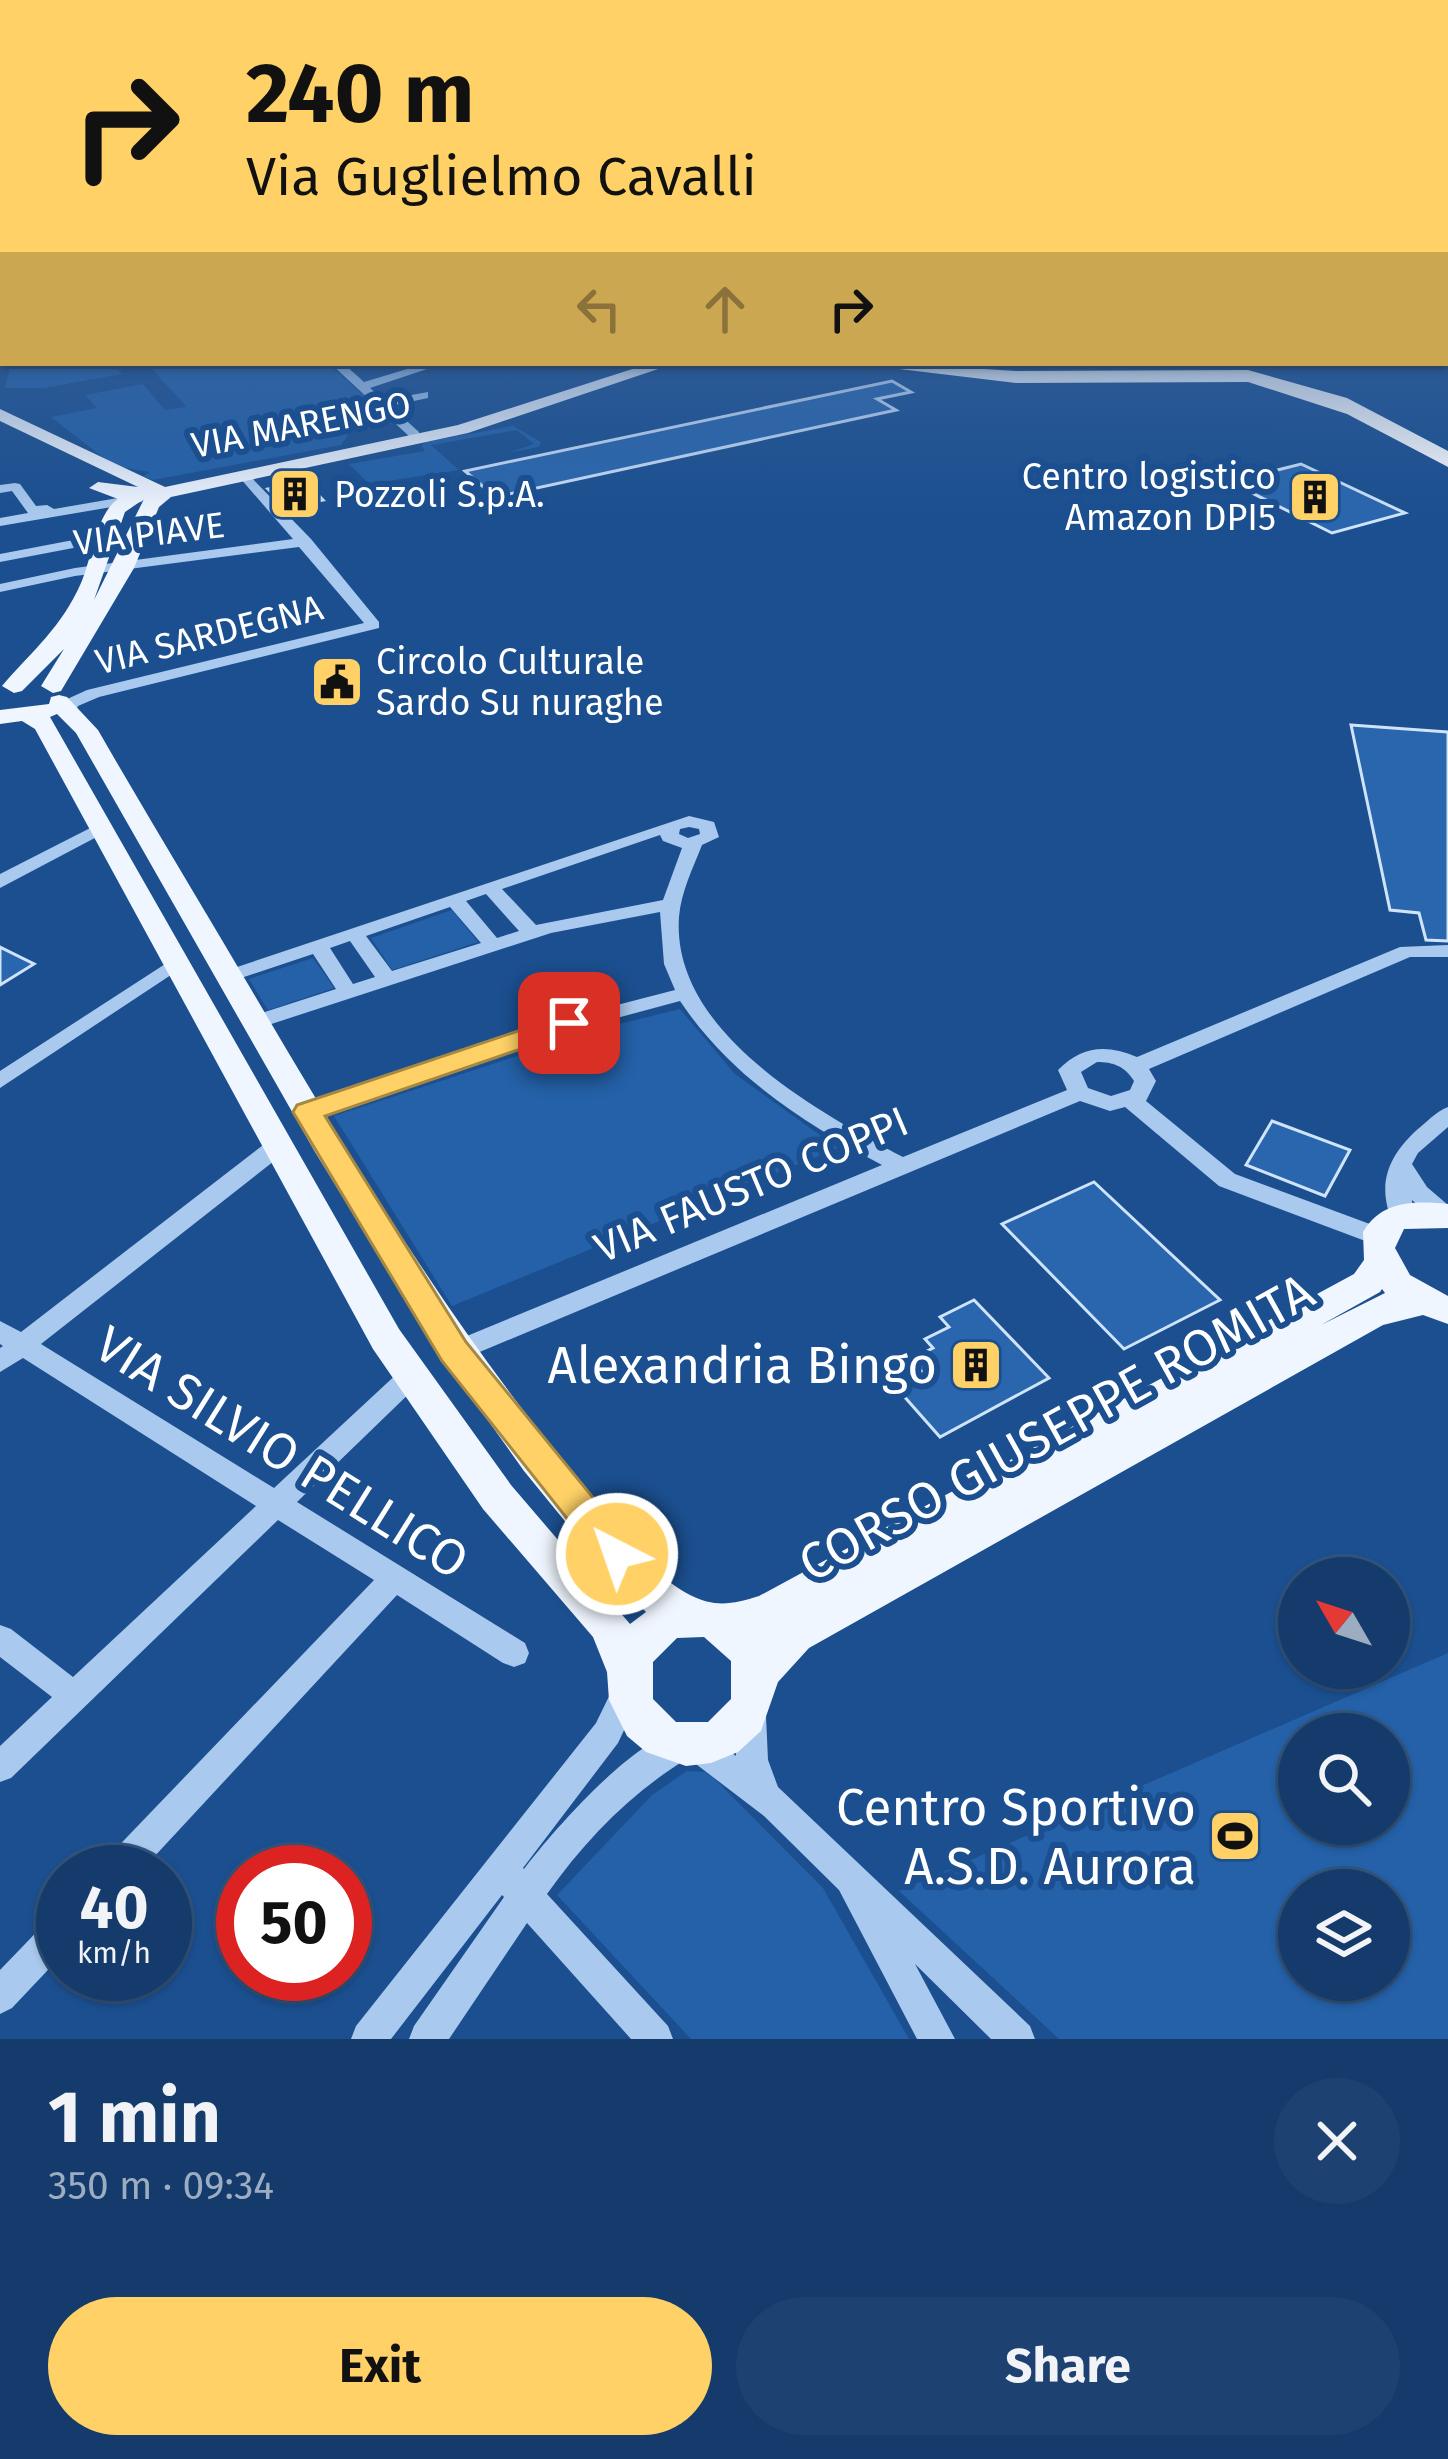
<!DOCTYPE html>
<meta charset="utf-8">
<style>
:root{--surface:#143b6b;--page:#1d4271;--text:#f1f3f6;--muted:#9dadc1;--line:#33557e;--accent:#ffd166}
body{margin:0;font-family:"Fira Sans",sans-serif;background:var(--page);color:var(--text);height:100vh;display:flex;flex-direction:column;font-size:45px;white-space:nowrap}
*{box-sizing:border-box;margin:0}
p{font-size:39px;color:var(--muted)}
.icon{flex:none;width:66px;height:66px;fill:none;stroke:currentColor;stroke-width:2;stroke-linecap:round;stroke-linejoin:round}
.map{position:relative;height:2039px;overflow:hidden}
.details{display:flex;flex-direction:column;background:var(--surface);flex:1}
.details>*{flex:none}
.banner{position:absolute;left:0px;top:0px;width:1449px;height:366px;box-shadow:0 3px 9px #0004,0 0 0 3px var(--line);background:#ffd166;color:#111;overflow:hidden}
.needle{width:78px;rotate:309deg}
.controls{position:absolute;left:1278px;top:1557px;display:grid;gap:24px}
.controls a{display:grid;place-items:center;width:132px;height:132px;border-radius:50%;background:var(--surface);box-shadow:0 3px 9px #0004,0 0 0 3px var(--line);font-size:60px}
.speed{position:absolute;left:36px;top:1845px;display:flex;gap:24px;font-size:60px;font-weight:700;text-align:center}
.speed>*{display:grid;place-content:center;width:156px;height:156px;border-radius:50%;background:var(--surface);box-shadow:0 3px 9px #0004,0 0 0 3px var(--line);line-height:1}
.speed small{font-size:30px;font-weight:400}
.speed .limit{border:18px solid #d22;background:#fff;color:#111}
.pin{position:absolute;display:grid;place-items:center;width:102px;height:102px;color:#fff;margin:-51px;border-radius:24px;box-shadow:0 6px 18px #0006}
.me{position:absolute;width:132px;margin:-66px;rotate:319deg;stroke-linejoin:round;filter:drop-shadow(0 0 9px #0008)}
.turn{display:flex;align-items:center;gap:42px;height:252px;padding:0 48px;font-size:54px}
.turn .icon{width:156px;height:156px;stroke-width:2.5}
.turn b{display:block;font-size:84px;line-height:102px}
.lanes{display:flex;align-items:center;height:114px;padding:0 48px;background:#0003;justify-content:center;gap:60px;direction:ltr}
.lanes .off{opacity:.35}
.round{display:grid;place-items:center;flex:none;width:126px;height:126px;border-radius:63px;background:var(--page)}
.overview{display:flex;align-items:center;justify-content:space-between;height:204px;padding:0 48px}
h1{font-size:72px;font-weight:700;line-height:90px}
.cta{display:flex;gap:24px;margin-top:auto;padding:24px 48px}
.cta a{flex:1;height:138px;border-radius:72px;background:var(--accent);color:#111;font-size:48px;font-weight:700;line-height:138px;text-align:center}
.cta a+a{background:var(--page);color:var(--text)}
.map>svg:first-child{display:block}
.green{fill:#2461a8;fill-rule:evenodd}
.building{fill:#2a66ad;stroke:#cfe3fa;stroke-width:3}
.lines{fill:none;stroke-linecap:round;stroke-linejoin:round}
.minor{fill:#a9c9ee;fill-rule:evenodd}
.major{fill:#f0f6ff;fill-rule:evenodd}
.highway{fill:#fff;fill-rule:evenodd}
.route{fill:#ffd166;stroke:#a68842;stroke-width:3}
.labels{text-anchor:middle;stroke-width:12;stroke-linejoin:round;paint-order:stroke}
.far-street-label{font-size:36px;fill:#fff;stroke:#1b4f8f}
.far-poi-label{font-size:36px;fill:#fff;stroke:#1b4f8f;text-anchor:start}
.street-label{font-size:42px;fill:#fff;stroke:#1b4f8f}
.near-poi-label{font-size:51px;fill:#fff;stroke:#1b4f8f;text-anchor:end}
.near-street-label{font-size:51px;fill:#fff;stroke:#1b4f8f}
</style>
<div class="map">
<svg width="1448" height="2039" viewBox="0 0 1448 2039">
<rect width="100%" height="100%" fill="#1b4f8f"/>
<path class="green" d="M11,363H112L122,374L44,388H5Z
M146,363H327L395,423L350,432L341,445L153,480L143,476L150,472L114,466L51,417L97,408L85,395L143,384L165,410L187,407Z
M513,426L541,442L538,447L508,453L534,444L517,430L431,445L459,470L369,484L349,464L425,451L421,446L426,442Z
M452,910L478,942L392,970L371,938Z
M313,958L334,988L268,1010L249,979Z
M680,1009L735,1074L838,1148L452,1306L334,1116L599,1029Z
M1448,1653V2039H1059L899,1891ZM1299,1734H1389V1824H1299ZM1299,1890H1389V1980H1299Z
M687,1771L705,1772L715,1779L823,1888L909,2039H691L557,1895L652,1795Z"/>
<path class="building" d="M892,381L911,392L877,399L896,410L495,497L465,471Z
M1301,464L1405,513L1332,533L1230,482Z
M306,482L323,500L286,507L268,489Z
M1351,725L1448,732V941L1426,940L1419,913L1390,910Z
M0,947L34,964L0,985Z
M1272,1121L1350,1150L1325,1196L1246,1165Z
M1094,1182L1220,1300L1124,1349L1002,1224Z
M974,1300L1049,1378L940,1437L894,1385L921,1371L911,1359L933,1348L925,1339L949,1327L940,1317Z"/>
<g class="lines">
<path class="minor" d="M3,279V285L0,286V280Z
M3,318V334H0V319Z
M330,363H343L364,382L427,363H445L370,388L384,400L428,392V398L390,406L419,432V438H411Z
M245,471L311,539L379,622V628L99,697L78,706L73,717H61L59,713L65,700L87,690L364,623L299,547L75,576L0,592V584L75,568L293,539L240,478L238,475Z
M15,483L20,484L36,506L47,505L54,509L141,494L148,498L141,502L0,526V518L28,513L12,491L0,493V485Z
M110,533L115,534V540L0,562V554Z
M689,816L714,822L719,837L702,845C693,868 681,892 679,917C671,1032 817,1111 903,1157L1067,1090L1058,1070C1082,1046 1106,1044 1137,1057L1400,947L1448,945V957H1410L1149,1069L1156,1081L1146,1101L1235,1174L1386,1230L1389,1236L1386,1242H1368L1219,1186L1125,1107L1110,1111L1080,1101L463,1359L454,1362L445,1359L441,1352L445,1345L882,1165C804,1123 730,1076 680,1001L550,1036L315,1117L307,1119L296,1112L299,1107L536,1026L675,990L664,964L660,912L551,933L256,1029L249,1027L245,1022L249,1017L336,989L313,954L229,982L219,976L222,972ZM689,827L699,829L700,834L688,838L679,834L680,829ZM660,835L663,841L682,848L663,900L536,925L502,889ZM486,894L519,931L497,938L466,901ZM450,907L481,943L392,971L366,936ZM350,941L375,977L353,984L330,948ZM1097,1062C1113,1062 1125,1066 1134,1081L1130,1090L1111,1096L1088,1088L1081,1072Z
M102,822L111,827L108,831L0,888V874Z
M176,957L186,963L183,967L0,1088V1071Z
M1448,1107V1127L1418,1153L1412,1164L1427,1187L1448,1205V1222L1436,1221L1412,1200L1413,1217L1409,1223H1393C1374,1180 1392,1150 1425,1123C1433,1116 1438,1111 1448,1107Z
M275,1140L283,1142L286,1148L283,1154L41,1344L274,1488L401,1370L410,1367L419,1370L423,1377L419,1384L297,1502L525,1643L529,1653L525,1663L514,1667L503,1663L397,1595L140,1872H100L105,1860L374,1580L278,1520L11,1778L0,1782V1746L52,1697L0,1657V1625L11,1629L73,1677L256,1506L23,1358L0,1372V1348L3,1346L0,1344V1321L21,1332L267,1142Z
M626,1680L637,1684L641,1694L618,1743L523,1868L524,1869C552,1832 648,1720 696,1730C711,1733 724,1747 736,1756L734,1716L739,1706L750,1701L761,1706L766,1716L768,1760L778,1787L1030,2026L1035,2039H991L915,1964L955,2039H917L839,1890L764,1816L688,1758C631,1793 586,1839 547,1894L668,2026L673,2039H631L527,1923L449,2039H409L414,2026L504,1897L502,1895L391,2039H351L356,2026L596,1723L615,1684Z
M63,1912V1954L12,2008L0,2014V1970L51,1917Z"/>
<path class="major" d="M1446,238H1448V246H1446Z
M651,363H676L468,433L171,497L159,507L134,568L61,691L53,693L41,686L64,649L22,691L14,693L2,686C32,651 62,627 81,583C92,558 96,514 118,499L89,488L98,482L138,487L0,421V409L165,487L458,425ZM144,499L94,600L125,512Z
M59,695L67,697L98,730C149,819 203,907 255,996C355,1166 456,1334 583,1485C614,1522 647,1573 690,1595C715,1608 734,1604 759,1596L1354,1274L1364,1260L1363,1232C1382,1200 1415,1201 1448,1204V1228L1404,1229L1395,1248L1410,1275L1448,1296V1324L1423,1315L1383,1325L809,1648L778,1682L761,1731L738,1752L711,1763L686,1766L646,1752L627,1736L609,1700L607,1672L593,1637L483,1509L373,1349L35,729L22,721L0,724V710L49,704L51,697ZM57,714L76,733L315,1152L437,1349L524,1471L608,1574L646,1612L630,1624L511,1485L399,1329L50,717ZM1382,1289L1385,1293L1321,1325L1380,1292ZM704,1637L731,1661V1699L708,1722H676L653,1699V1662L677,1638Z"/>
<path class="highway" d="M889,363L1016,371L1248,370L1347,398L1448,451V467L1347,414L1248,382L1016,383L899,369Z"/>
</g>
<linearGradient id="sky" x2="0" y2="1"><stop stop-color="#0f2b4f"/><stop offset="0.45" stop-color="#39639b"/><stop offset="1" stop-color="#39639b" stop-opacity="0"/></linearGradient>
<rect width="1448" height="518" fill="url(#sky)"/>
<path class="route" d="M569,1014L579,1017V1029L325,1116L466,1342L630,1543L636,1554L630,1565L617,1570L604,1565L442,1361L293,1112L297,1105Z"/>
<defs>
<g id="building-square" transform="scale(2.7)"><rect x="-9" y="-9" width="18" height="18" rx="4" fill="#ffd166" stroke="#1b4f8f"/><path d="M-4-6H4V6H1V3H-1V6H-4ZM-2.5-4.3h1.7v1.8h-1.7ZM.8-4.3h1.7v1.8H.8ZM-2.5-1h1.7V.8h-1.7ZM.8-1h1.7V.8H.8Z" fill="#111"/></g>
<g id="civic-square" transform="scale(2.7)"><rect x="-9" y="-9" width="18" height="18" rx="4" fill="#ffd166" stroke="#1b4f8f"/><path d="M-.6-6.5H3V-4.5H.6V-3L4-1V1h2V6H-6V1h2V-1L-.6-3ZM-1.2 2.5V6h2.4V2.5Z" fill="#111"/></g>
<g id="stadium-square" transform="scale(2.7)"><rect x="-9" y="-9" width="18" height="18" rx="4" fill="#ffd166" stroke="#1b4f8f"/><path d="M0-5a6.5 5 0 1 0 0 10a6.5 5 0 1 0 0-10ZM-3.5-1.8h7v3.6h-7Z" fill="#111"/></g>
</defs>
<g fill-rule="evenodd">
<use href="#building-square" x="295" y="494"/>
<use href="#building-square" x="1315" y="497"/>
<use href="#civic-square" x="337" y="682"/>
<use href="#building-square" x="976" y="1365"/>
<use href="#stadium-square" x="1235" y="1836"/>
</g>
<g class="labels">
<g class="far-street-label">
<text transform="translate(301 424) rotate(-11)" y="13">VIA MARENGO</text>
<text transform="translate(149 533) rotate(-7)" y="13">VIA PIAVE</text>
<text transform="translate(209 634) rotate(-14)" y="13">VIA SARDEGNA</text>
</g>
<g class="far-poi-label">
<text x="1276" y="489" text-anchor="end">Centro logistico<tspan x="1276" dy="41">Amazon DPI5</tspan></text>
<text x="334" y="507">Pozzoli S.p.A.</text>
<text x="376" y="674">Circolo Culturale<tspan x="376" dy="41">Sardo Su nuraghe</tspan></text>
</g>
<g class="street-label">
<text transform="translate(751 1184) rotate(-23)" y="15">VIA FAUSTO COPPI</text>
</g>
<g class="near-poi-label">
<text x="937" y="1383">Alexandria Bingo</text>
<text x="1196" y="1825">Centro Sportivo<tspan x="1196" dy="59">A.S.D. Aurora</tspan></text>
</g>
<g class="near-street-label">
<text transform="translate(1056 1427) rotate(-29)" y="18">CORSO GIUSEPPE ROMITA</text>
<text transform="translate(282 1452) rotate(32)" y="18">VIA SILVIO PELLICO</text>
</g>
</g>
</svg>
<div class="controls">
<a><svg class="needle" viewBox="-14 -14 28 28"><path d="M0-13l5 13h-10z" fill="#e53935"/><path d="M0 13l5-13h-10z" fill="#9dadc1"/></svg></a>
<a><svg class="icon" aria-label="search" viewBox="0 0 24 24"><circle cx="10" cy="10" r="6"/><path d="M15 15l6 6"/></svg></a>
<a><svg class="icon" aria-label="layers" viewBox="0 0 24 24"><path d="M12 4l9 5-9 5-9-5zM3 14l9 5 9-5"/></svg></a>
</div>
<div class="speed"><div>40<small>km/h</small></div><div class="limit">50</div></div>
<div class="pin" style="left:569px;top:1023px;background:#d93025"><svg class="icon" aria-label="arrive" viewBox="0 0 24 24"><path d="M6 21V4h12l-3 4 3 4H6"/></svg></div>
<svg class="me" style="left:617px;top:1554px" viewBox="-20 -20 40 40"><circle r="17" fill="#ffd166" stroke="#fff" stroke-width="3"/><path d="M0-11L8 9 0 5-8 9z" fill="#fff"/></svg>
<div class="banner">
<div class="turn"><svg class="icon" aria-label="right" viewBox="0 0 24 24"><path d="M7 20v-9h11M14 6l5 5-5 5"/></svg><div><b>240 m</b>Via Guglielmo Cavalli</div></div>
<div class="lanes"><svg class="icon off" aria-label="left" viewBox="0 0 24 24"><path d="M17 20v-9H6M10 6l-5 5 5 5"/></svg><svg class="icon off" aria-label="ahead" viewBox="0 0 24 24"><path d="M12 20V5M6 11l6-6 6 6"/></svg><svg class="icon" aria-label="right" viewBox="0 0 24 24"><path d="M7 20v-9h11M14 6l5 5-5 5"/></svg></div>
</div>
</div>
<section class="details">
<div class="overview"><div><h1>1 min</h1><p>350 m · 09:34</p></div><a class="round"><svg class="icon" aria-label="close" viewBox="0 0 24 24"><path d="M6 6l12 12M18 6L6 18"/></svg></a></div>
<div class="cta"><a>Exit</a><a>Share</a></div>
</section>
